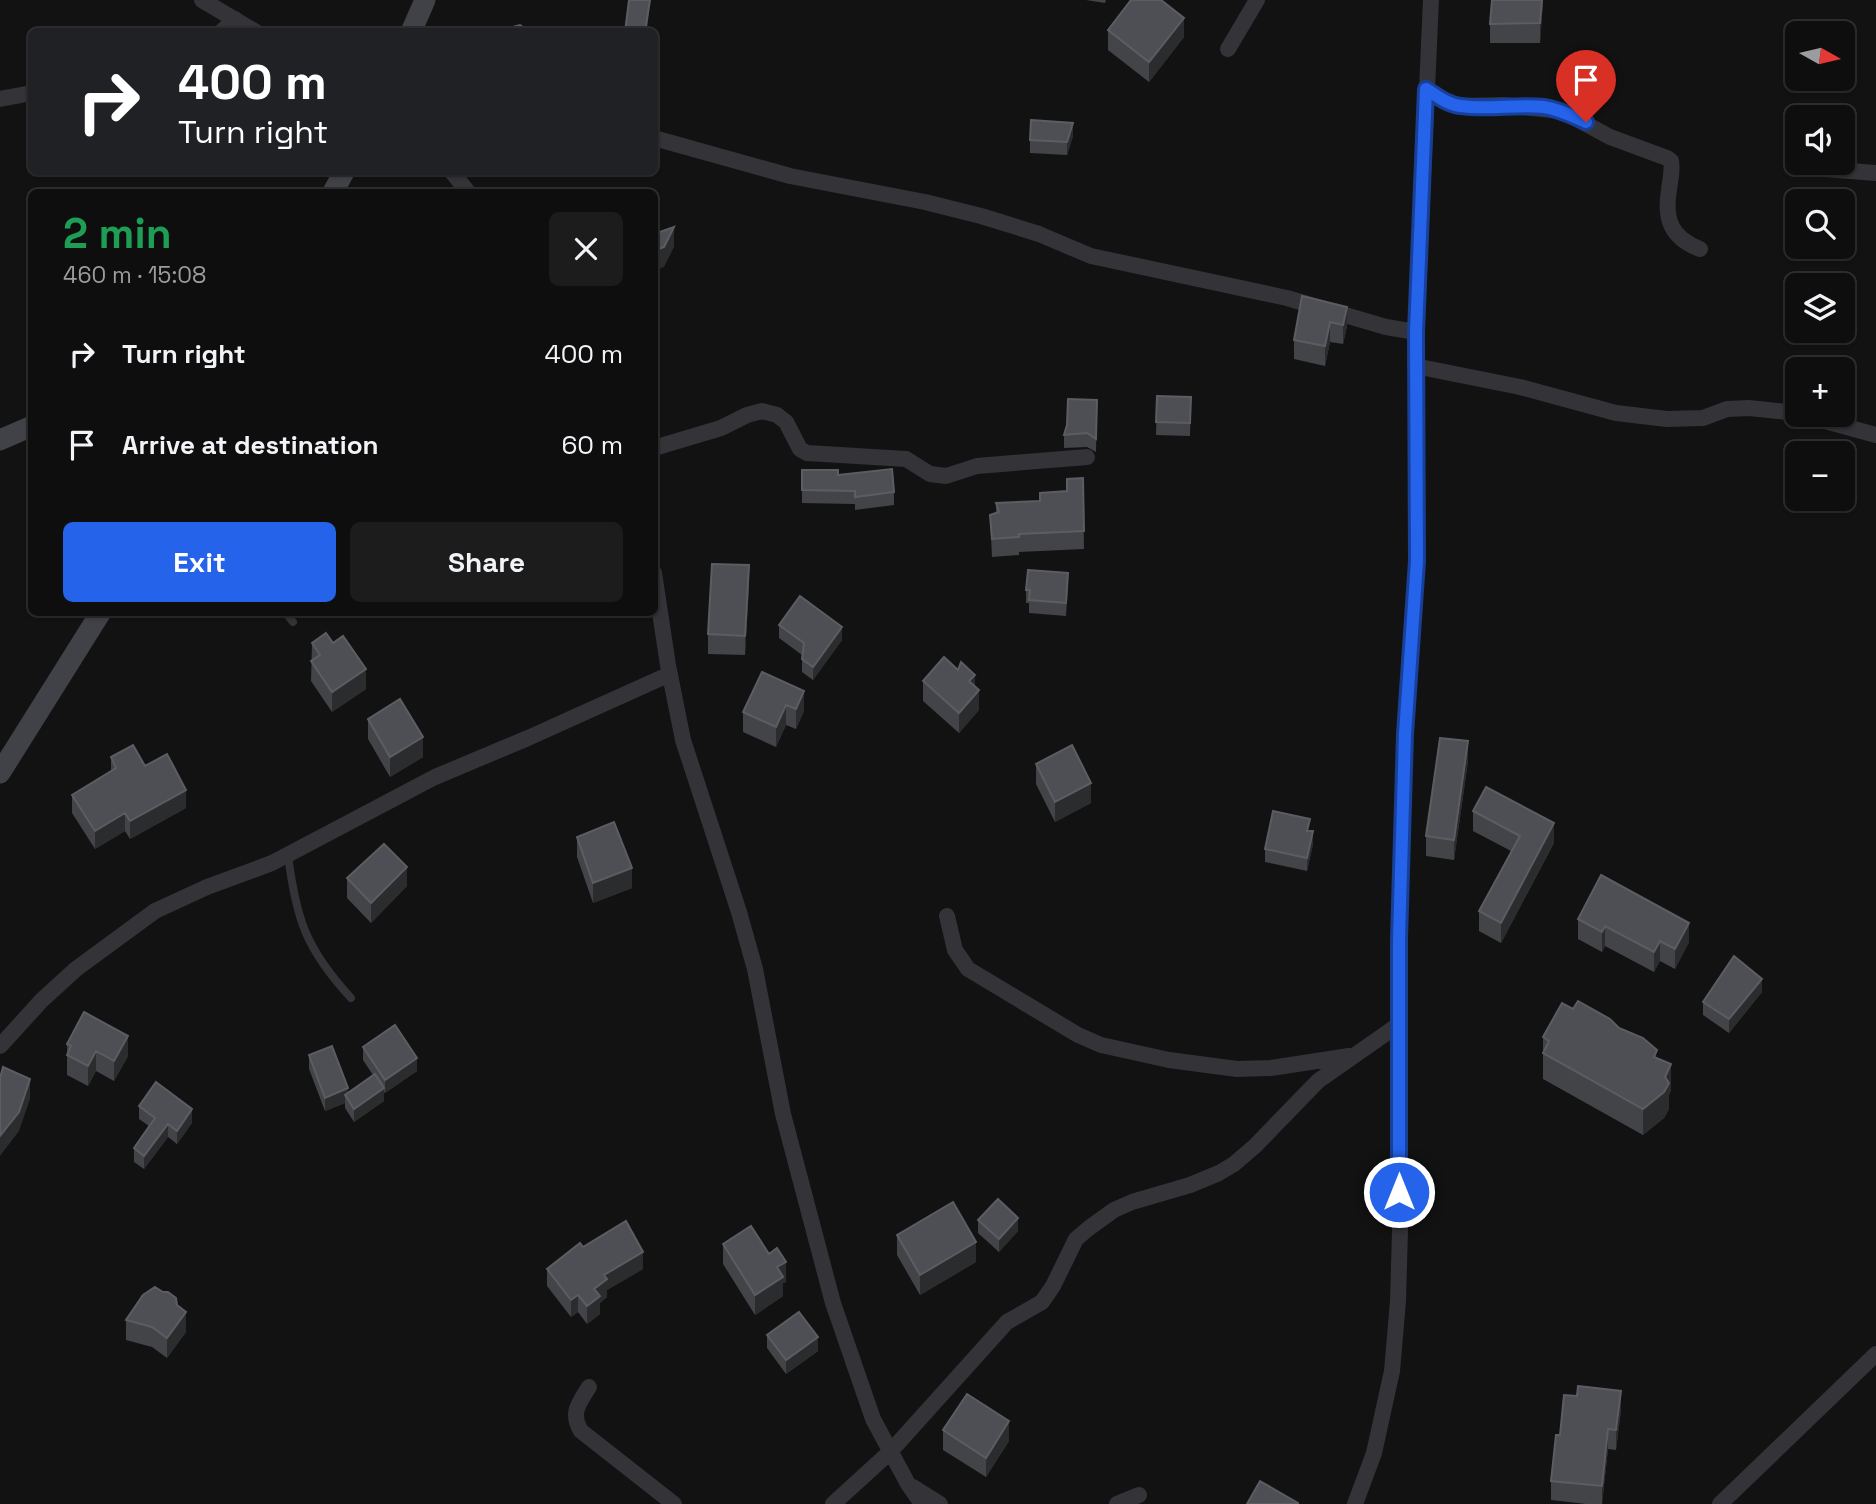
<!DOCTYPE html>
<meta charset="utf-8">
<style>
:root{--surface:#0e0e0e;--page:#1c1c1c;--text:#f1f3f6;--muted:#9b9c9e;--line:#2e2e2e;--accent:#2563eb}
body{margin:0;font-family:"Space Grotesk",sans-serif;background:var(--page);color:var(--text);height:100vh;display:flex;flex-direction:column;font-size:26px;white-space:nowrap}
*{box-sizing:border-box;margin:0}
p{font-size:23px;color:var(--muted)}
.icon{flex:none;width:38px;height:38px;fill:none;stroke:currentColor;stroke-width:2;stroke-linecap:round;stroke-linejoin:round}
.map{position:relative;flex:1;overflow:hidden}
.drawer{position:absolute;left:28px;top:189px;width:630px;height:427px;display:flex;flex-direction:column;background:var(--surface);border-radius:10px;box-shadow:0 2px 5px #0004,0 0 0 2px var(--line)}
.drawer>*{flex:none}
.guide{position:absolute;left:28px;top:28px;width:630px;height:147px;border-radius:10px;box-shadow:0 2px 5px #0004,0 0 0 2px var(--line);background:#202124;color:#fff;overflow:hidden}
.needle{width:46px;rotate:98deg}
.controls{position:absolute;left:1785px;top:21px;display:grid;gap:14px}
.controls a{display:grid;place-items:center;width:70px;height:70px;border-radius:10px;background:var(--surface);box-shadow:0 2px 5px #0004,0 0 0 2px var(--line);font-size:35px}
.pin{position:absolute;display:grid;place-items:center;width:60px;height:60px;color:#fff;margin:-72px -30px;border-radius:50% 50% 50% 0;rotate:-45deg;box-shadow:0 0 7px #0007}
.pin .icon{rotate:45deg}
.me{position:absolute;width:77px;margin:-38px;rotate:0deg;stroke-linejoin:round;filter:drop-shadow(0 0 5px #0008)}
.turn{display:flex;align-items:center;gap:24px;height:147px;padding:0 35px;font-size:32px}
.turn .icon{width:91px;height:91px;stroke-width:2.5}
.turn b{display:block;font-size:49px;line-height:60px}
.round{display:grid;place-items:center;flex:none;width:74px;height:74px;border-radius:10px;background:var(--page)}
.summary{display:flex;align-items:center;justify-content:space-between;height:119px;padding:0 35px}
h1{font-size:42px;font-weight:800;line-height:52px;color:#1e9e55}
.cta{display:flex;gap:14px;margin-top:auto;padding:14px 35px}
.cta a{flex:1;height:80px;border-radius:10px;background:var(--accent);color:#fff;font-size:28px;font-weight:800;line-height:80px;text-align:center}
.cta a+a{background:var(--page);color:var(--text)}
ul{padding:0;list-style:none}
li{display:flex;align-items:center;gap:21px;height:91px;padding:0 35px}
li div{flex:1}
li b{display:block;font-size:26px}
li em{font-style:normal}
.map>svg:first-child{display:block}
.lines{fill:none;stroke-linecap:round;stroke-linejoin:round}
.lane{stroke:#333338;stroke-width:8}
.street{stroke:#333338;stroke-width:16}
.secondary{stroke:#414248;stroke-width:21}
.wall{fill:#434448}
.shaded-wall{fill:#2b2c2e}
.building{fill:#4e4f54;stroke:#5b5d63;stroke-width:2}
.route-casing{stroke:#184099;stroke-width:18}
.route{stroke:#2563eb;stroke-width:12}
</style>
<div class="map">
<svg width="1876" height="1504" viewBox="0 0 1876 1504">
<rect width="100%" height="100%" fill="#121213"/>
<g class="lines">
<path class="lane" d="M285,612L293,622
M288,855C296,919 306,949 351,998"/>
<path class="street" d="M202,0L256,32
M221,32L235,19
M1228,49L1257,0
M1426,89L1443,101L1460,106L1503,105L1562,111L1610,137L1667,158L1671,161C1673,171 1670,180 1669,190C1664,219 1671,238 1700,249
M0,99L32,93
M654,138L790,176L925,202L981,216L1039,234L1091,256L1287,298L1386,327L1416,332
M1812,168L1876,173
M452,172L468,192
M1415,366L1520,387L1616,413L1667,419L1703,418L1727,409L1749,408L1797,413
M1803,415L1876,435
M654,448L721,428L747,415L762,411L777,415L786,422L800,449L807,453L906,459L930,474L946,476L977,466L1087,457
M654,573L668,665L683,740L739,912L755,969L783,1114L833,1303L873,1419L908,1484L922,1504
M947,916L955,950L968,969L1078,1035L1101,1045L1169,1060L1237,1069L1271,1068L1349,1056
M0,1046L42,1000L76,969L155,911L207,887L272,863L435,777L528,738L670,674
M589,1387C579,1403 570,1413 581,1431L674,1504
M913,1487L940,1504
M833,1504L890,1452L1007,1322L1042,1302L1053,1286L1076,1239L1089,1228L1114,1210L1132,1202L1190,1185L1219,1173L1234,1164L1255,1146L1318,1081L1398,1025
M1117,1504L1139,1495
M1355,1504L1374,1453L1392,1371L1398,1301L1400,1231L1399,939L1405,734L1417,561L1416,332L1431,0
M1720,1504L1876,1354"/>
<path class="secondary" d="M411,32L425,0
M333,192L344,172
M0,440L32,426
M0,773L101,612"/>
</g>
<path class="wall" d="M1086,0H1106L1105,3Z
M1543,0L1540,43H1490V24Z
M1108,30L1184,37L1149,82L1108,50Z
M1073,136L1067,155L1030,153V140Z
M1302,296L1347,326L1343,344L1330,342L1325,366L1294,359V340Z
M1157,396L1191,397L1190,436L1156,435Z
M1097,400L1096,452L1087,447L1064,448V435Z
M838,475L894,492V505L855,510V504L802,503V490Z
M1083,478L1084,549L1019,552V555L992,557L990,515L996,513V503L1040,501V493L1067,491V479Z
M749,585L745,655L708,654V634Z
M1068,586L1066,616L1029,613V603H1026V590Z
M779,625L842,640L813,680L802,672V655L779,638Z
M312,643L366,689L332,712L311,681Z
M762,672L804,711L796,729L786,725L776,747L743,732V712Z
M923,681L975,687L979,710L959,733L923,701Z
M368,719L423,757L390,777L368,739Z
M111,757L145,766L186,808L130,839L125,831L95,849L72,813V795L111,771Z
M1468,761L1454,860L1426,856V836Z
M1036,764L1091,803L1055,822L1036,784Z
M1473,811L1554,843L1501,943L1479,931V911L1511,851L1473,831Z
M1310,831L1313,844L1307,871L1265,862V849Z
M577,837L632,888L593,903L577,857Z
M347,878L407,886L371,923L347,898Z
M1578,919L1689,942L1675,969L1660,961L1654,972L1605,946L1602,952L1578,939Z
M1762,992L1729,1033L1703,1015V1002Z
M1573,1009L1619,1028L1657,1058L1671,1090L1669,1095V1109L1664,1118L1643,1135L1543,1079V1037Z
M67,1044L128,1056L114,1081L96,1071L88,1086L67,1075Z
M363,1047L417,1071L385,1093L384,1092V1101L354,1122L345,1108V1103L325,1111L309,1069V1055L348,1093L373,1075L363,1060Z
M139,1106L192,1123L177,1144L168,1137L144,1169L134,1162V1148L149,1126L139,1119Z
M978,1220L1018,1231L999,1252L978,1233Z
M897,1235L976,1262L920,1295L897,1255Z
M723,1244L786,1282L783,1283V1296L755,1315L723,1264Z
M583,1247L643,1269L607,1290V1297L600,1303V1314L587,1324L578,1312L571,1317L547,1286V1269Z
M177,1305L186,1332L167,1358L152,1347L126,1340V1320Z
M767,1335L818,1351L786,1374L767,1348Z
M1621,1410L1616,1450L1608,1449L1602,1504H1586L1551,1500V1481L1560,1435Z
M943,1430L1009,1441L986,1477L943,1450Z"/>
<path class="shaded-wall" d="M650,0L647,32H645Z
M1542,0H1543V4L1540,43V23Z
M1184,18V37L1149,82V62Z
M1073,123V136L1067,155V142Z
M674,227V247L664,267L654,271V251Z
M1347,307V326L1343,344V325Z
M1330,322V342L1325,366V346Z
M749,565V585L745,655V636Z
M842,627V640L813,680V667Z
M366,669V689L332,712V692Z
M975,675V694L969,681Z
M979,690V710L959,733V713Z
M804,691V711L796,729V709Z
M786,705V725L776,747V727Z
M423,737V757L390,777V757Z
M1468,741V761L1454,860V840Z
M1091,783V803L1055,822V802Z
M186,790V808L130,839V821Z
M125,813V831L95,849V831Z
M1554,823V843L1501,943V923Z
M1313,831V844L1307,871V858Z
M407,867V886L371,923V903Z
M632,868V888L593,903V883Z
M1689,923V942L1675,969V949Z
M1605,926V946L1602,952V932Z
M1660,941V961L1654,972V952Z
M1762,979V992L1729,1033V1019Z
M128,1036V1056L114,1081V1061Z
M96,1051V1071L88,1086V1066Z
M417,1058V1071L385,1093V1080Z
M1671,1064V1090L1669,1095V1109L1664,1118L1643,1135V1109L1665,1077Z
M30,1079V1099L19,1131L0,1156V1136Z
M348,1088V1099L345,1095V1103L325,1111V1098Z
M384,1088V1101L354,1122V1109Z
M192,1109V1123L177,1144V1131Z
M168,1124V1137L144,1169V1156Z
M1018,1218V1231L999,1252V1239Z
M976,1242V1262L920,1295V1275Z
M643,1252V1269L607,1290V1297L600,1303V1314L587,1324V1306L594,1289L604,1275Z
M786,1262V1282L783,1283V1296L755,1315V1295L777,1267Z
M578,1295V1312L571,1317V1300Z
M186,1312V1332L167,1358V1338Z
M818,1337V1351L786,1374V1360Z
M1621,1391V1410L1616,1450V1430Z
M1009,1421V1441L986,1477V1458Z
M1608,1429V1449L1602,1504V1486Z"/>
<path class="building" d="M629,0H650L645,32H625Z
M1131,0H1161L1184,18L1149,62L1108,30Z
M1492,0H1542L1540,23L1490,24Z
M520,25L530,32H509V28Z
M1031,120L1073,123L1067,142L1030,140Z
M674,227L664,247L654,251V234Z
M1302,296L1347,307L1343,325L1330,322L1325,346L1294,340Z
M1157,396L1191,397L1190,423L1156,422Z
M1068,399L1097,400L1096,439L1087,433L1064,435L1067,425Z
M892,469L894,492L855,497V491L802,490V470H838V475Z
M1083,478L1084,531L1019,534V537L992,539L990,515L999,512L996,503L1040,501V493L1067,491V479Z
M712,564L749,565L745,636L708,634Z
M1028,570L1068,573L1066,603L1029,600L1030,590H1026Z
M800,596L842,627L813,667L802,659L804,643L779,625Z
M326,633L333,643L343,636L366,669L332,692L311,661L320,655L312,643Z
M944,657L958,670L961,662L975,675L969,681L979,690L959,713L923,681Z
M762,672L804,691L796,709L786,705L776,727L743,712Z
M400,699L423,737L390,757L368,719Z
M1440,738L1468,741L1454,840L1426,836Z
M133,745L145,766L167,754L186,790L130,821L125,813L95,831L72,795L116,768L111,757Z
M1072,745L1091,783L1055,802L1036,764Z
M1486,787L1554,823L1501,923L1479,911L1520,836L1473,811Z
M1273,811L1310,819L1307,831H1313L1307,858L1265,849Z
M614,822L632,868L593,883L577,837Z
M384,844L407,867L371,903L347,878Z
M1601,875L1689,923L1675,949L1660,941L1654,952L1605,926L1602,932L1578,919Z
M1734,956L1762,979L1729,1019L1703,1002Z
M1578,1001L1610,1019L1619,1028L1643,1038L1657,1050L1654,1057L1671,1064L1665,1077L1669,1083L1664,1092L1643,1109L1543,1053L1549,1041L1543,1037L1562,1003L1573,1009Z
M84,1012L128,1036L114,1061L96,1051L88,1066L67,1055L71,1046L67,1044Z
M395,1025L417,1058L385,1080L363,1047Z
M332,1046L348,1088L325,1098L309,1055Z
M3,1067L30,1079L19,1112L0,1136V1078Z
M375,1074L384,1088L354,1109L345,1095Z
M156,1082L192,1109L177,1131L168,1124L144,1156L134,1148L155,1118L139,1106Z
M998,1199L1018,1218L999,1239L978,1220Z
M953,1202L976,1242L920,1275L897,1235Z
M626,1221L643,1252L604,1275L607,1279L594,1289L600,1296L587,1306L578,1295L571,1300L547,1269L580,1243L583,1247Z
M751,1226L769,1254L777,1248L786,1262L777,1267L783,1277L755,1295L723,1244Z
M155,1287L163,1292H168L176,1298L177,1305L186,1312L167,1338L152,1327L126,1320L143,1295Z
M799,1312L818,1337L786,1360L767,1335Z
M1578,1386L1621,1391L1616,1430L1608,1429L1602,1486L1551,1481L1556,1435H1560L1564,1395L1577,1396Z
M967,1394L1009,1421L986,1458L943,1430Z
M1260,1481L1298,1503V1504H1247Z"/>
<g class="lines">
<g class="route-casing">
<path id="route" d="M1399,1192V939L1405,734L1417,561L1416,332L1426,89C1437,96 1448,105 1461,106C1487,110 1517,104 1544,107C1559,109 1572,116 1586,122"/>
</g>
<use href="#route" class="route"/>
</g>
</svg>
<div class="controls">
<a><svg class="needle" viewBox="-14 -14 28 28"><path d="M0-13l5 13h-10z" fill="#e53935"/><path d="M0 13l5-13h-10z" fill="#9b9c9e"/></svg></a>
<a><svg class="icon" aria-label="sound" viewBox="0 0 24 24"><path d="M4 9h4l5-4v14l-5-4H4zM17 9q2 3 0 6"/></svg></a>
<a><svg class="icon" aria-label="search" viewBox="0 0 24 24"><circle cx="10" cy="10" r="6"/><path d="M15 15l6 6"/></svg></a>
<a><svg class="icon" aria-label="layers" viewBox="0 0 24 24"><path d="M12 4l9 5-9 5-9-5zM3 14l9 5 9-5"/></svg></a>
<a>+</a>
<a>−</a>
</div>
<div class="pin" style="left:1586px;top:122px;background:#d93025"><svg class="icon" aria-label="arrive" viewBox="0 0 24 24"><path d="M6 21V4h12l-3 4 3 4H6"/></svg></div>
<svg class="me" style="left:1399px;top:1192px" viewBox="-20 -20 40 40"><circle r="17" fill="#2563eb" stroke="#fff" stroke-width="3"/><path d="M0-11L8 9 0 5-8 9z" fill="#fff"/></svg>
<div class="guide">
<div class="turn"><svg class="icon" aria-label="right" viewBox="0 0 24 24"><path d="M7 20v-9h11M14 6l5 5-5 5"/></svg><div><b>400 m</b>Turn right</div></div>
</div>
<section class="drawer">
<div class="summary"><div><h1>2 min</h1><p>460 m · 15:08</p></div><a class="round"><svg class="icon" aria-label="close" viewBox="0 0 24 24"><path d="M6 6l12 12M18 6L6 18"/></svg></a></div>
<ul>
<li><svg class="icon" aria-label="right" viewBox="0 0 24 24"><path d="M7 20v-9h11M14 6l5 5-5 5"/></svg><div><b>Turn right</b></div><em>400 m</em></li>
<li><svg class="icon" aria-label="arrive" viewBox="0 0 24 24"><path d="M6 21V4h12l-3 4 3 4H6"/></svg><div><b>Arrive at destination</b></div><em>60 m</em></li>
</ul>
<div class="cta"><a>Exit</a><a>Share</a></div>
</section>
</div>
